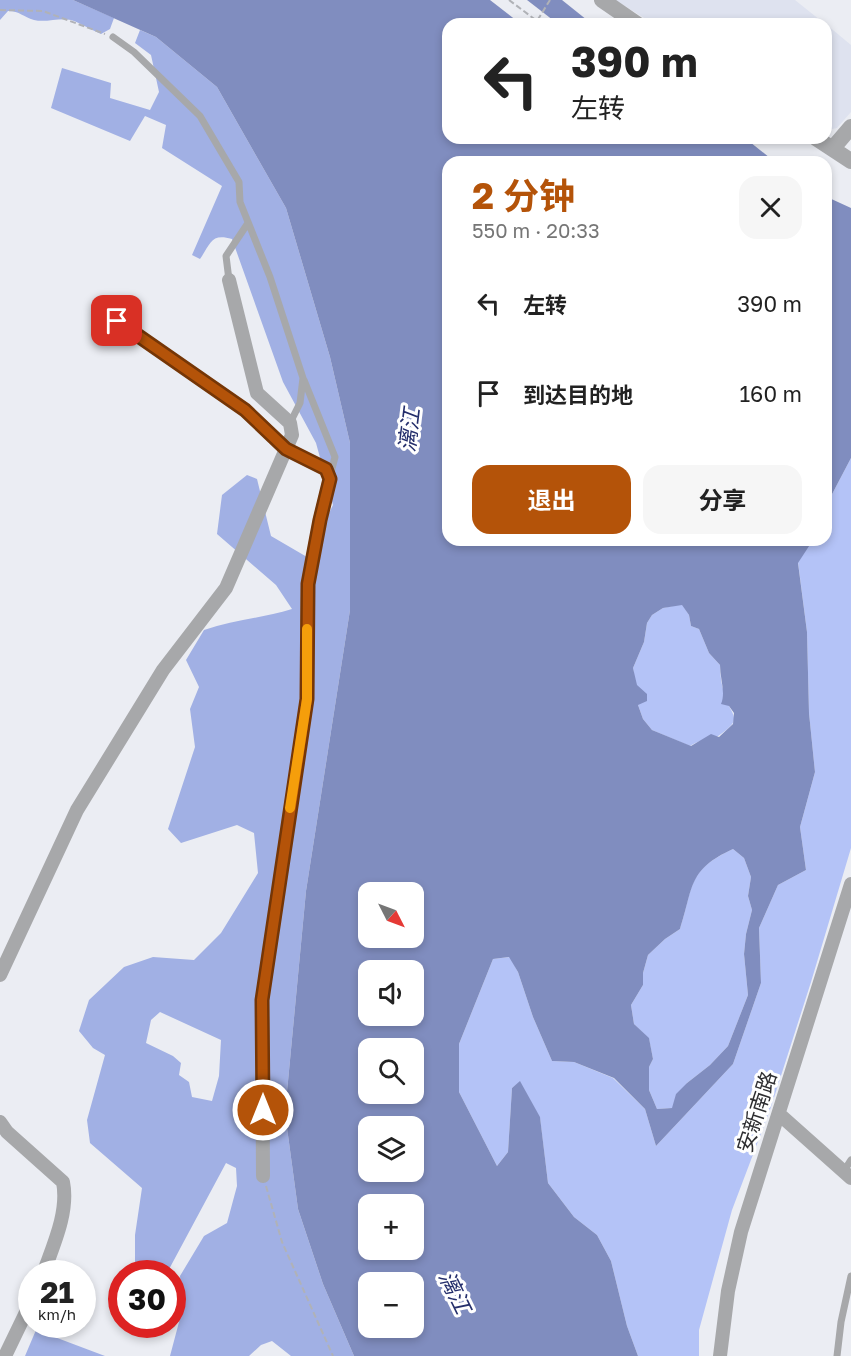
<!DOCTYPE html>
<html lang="zh">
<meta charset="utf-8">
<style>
:root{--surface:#fff;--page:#f6f6f6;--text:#222;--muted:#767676;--accent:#b45309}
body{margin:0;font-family:"Golos Text","Noto Sans SC",sans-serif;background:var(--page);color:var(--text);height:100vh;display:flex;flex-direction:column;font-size:22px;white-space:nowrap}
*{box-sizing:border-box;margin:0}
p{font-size:20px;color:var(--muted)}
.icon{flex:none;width:33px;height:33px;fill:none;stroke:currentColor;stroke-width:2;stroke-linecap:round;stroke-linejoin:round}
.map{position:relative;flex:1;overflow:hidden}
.drawer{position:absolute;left:442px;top:156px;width:390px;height:390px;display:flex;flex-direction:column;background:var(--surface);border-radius:18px;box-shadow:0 3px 9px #0003}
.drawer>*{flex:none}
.top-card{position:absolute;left:442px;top:18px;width:390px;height:126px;border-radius:18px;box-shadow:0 3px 9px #0003;background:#fff;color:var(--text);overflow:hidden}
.needle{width:39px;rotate:132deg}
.controls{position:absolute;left:358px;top:882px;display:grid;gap:12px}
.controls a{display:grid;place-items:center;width:66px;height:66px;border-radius:12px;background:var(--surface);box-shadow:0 3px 9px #0003;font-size:30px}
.speed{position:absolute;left:18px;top:1260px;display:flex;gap:12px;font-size:30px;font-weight:700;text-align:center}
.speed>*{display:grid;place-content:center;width:78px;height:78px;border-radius:50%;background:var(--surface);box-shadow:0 3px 9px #0003;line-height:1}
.speed small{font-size:15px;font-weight:400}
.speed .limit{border:9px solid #d22;background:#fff;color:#111}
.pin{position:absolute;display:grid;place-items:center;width:51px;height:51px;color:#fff;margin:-26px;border-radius:12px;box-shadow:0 3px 9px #0006}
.me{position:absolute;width:66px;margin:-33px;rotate:0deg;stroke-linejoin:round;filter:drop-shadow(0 0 4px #0008)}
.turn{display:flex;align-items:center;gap:21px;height:126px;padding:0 30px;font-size:27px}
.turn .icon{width:78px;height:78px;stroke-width:2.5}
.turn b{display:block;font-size:42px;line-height:51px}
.round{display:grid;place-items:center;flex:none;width:63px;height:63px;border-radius:18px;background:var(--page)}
.headline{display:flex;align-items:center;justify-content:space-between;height:102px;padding:0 30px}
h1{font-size:36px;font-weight:700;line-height:45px;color:var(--accent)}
.button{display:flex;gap:12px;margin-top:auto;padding:12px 30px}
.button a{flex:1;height:69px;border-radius:18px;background:var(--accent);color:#fff;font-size:24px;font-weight:700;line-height:69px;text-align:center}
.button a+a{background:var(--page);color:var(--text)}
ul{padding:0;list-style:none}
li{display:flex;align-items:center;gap:18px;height:90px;padding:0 30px}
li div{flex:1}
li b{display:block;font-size:22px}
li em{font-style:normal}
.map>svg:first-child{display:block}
.built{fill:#dee2ef}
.green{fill:#b4c3f7}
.forest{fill:#a1b0e4;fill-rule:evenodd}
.water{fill:#808dbf;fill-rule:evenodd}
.pier{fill:#ebedf3}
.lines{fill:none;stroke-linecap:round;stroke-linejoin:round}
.path{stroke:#b0b2b7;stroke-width:2;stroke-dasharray:6 3;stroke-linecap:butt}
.service{stroke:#a7a8aa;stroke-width:7}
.minor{stroke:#a7a8aa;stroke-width:14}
.tertiary{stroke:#a7a8aa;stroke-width:16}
.route-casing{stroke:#753606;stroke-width:15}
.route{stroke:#b45309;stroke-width:10}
.slow{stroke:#f59e0b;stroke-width:10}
.labels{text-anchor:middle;stroke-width:6;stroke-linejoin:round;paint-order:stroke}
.street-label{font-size:21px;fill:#2e2e31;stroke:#fff}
.water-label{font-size:22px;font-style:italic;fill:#252f6c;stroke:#fff}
</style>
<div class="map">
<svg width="851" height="1356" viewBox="0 0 851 1356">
<rect width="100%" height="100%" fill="#ebedf3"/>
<path class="built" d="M615,0H795L825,24H654Z
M827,25L851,45V112L837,128L827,130Z"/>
<path class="green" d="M851,458V848L811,982L771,1107L732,1210L699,1330V1356H638L627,1326L611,1261L597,1235L574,1217L548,1183L540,1118L520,1082L512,1088L508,1152L497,1166L459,1092V1044L493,959L510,957L518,972L533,1017L552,1061L574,1062L613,1078L645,1109L656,1146L733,1064L761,983L759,928L778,885L806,870L800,827L815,772L809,713L807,632L798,562L811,541L826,540L827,532L831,529L830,498Z
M682,604L689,615L691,626L699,629L709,653L720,665C720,677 722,688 726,699C733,717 742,719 721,734C714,740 702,738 690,746L652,730L643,719L638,705L633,668L644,642L647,623L652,615L663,608Z
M733,849L744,858L751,877L748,896L752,910L746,934L744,954L748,995L728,1046L710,1065L687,1083L673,1108L657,1109L649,1090V1067L653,1059L649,1039L634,1024L631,1005L643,985V973L648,955L665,939L680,929C694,886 686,871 733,849Z"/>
<path class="forest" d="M0,0H73L114,18L110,29L101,34C91,30 81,23 71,20C60,17 46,23 34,20C23,17 20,11 8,11L0,20Z
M140,30L156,37L217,87L286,208L330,357L350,443V610L306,891L285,1113L298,1209L323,1284L354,1356H291L272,1341L261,1345L249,1356H170L183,1307L180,1276L204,1236L227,1223L237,1186L236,1168L226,1163L167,1273H135V1235L142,1188L90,1143L87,1120L105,1055L93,1048L79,1031L89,1000L124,967L153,957L194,960L221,933L258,873L254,833L237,825L181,843L168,829L195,747L190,709L199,687L186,660L204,630C233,620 263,618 292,609L276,585L217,534L222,495L247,475L257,479L271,536L307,557L333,505L316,443L283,382L232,239C211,233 211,243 200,259L192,255L222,186L162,148L166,125L145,116L130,141L51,108L62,68L111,83L110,98L150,110L159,92L151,55L135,43ZM160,1012L221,1040L219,1076L212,1101L192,1097L189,1082L179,1075L181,1063L173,1056L146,1043L151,1020Z
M36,1330L105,1356H25Z"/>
<path class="water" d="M73,0H562L592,24H448V138H745L775,162H448V540H813L798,563L807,632L809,713L815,772L800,827L806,870L778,885L759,928L761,983L733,1064L656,1146L645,1109L614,1078L574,1062L552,1061L533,1017L518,972L509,957L493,959L459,1044V1092L497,1166L508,1152L512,1088L520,1081L540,1117L548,1183L574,1217L597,1235L611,1261L627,1326L638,1356H354L323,1284L298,1209L285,1113L306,891L350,610V443L330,357L286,208L217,87L156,37ZM682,605L689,615L691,626L699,629L709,653L720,665C720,679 726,692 721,704L729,706L734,713L733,724L719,737L711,734L691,746L652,730L643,719L638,705L647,701V694L637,685L633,668L644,642L647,623L652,615L663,608ZM733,849L744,858L751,877L748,896L752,910L746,934L744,954L748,995L728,1046L710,1065L687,1083L676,1094L672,1108L657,1109L649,1090V1067L653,1059L649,1038L634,1024L631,1005L643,985V973L648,955L665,939L680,929C694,887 687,870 733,849ZM369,892H414V938H369ZM369,970H414V1016H369ZM369,1048H414V1094H369ZM369,1126H414V1172H369ZM369,1204H414V1250H369ZM369,1282H414V1328H369Z
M827,197L851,208V458L830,498L831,529L827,532Z"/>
<path class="pier" d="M490,0H527L558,24H521Z"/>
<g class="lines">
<path class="path" d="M509,0L537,21L550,0
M0,10L43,11L105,34
M266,1186L282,1242L333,1356"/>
<path class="service" d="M113,37L134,52L200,116L239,182L240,202L270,277L303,378L300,403L290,423
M229,280L226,256L248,223
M304,380L335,457L330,476
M844,1171L851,1160
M837,1356L841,1322L851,1276"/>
<path class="minor" d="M117,321L245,410L286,449L326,469L330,479L320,520L308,584L307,699L262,1000L263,1176
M0,975L77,810L163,670L226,588L292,435L290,423L257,393L229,280
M779,1114L851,1178
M0,1122L7,1132L63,1182C69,1212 53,1246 43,1274
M5,1356L32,1300
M720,1356L728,1291L741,1232L851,884"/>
<path class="tertiary" d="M602,0L637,24
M816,138L851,161
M833,148L851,127"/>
</g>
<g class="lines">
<g class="route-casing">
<path id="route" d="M117,321L245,410L286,449L326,469L330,479L320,520L308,584L307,699L262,1000L263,1110"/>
</g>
<use href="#route" class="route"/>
<path class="slow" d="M290,808L307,699V629"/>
</g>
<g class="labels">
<g class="street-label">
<text transform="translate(757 1112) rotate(-72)" y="7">安新南路</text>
</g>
<g class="water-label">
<text transform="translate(409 430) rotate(-83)" y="8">漓江</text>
<text transform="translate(455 1292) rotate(64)" y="8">漓江</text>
</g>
</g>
</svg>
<div class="controls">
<a><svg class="needle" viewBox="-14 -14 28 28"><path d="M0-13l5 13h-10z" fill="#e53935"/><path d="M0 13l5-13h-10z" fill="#767676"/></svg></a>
<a><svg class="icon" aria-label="sound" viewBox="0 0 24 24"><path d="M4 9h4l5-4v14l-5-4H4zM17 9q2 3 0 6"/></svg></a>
<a><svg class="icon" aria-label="search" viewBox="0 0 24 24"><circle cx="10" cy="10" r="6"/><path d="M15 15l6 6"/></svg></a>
<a><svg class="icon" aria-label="layers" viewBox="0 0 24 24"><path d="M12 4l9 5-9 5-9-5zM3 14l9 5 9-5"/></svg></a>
<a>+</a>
<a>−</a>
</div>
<div class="speed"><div>21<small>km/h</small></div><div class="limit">30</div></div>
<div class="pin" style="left:117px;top:321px;background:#d93025"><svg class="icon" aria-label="arrive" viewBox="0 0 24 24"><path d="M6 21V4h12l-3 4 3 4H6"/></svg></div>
<svg class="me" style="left:263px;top:1110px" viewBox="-20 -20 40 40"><circle r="17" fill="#b45309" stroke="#fff" stroke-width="3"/><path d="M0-11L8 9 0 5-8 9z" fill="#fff"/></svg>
<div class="top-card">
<div class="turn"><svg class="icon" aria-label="left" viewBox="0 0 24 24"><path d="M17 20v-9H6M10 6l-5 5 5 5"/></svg><div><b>390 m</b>左转</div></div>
</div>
<section class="drawer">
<div class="headline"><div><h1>2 分钟</h1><p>550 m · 20:33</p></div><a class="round"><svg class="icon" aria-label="close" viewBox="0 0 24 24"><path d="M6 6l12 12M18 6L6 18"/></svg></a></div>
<ul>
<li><svg class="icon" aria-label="left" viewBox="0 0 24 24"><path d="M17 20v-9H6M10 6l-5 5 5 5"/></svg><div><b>左转</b></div><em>390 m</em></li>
<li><svg class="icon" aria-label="arrive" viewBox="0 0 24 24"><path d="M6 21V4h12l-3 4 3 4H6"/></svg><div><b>到达目的地</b></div><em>160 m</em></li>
</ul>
<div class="button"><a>退出</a><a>分享</a></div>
</section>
</div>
